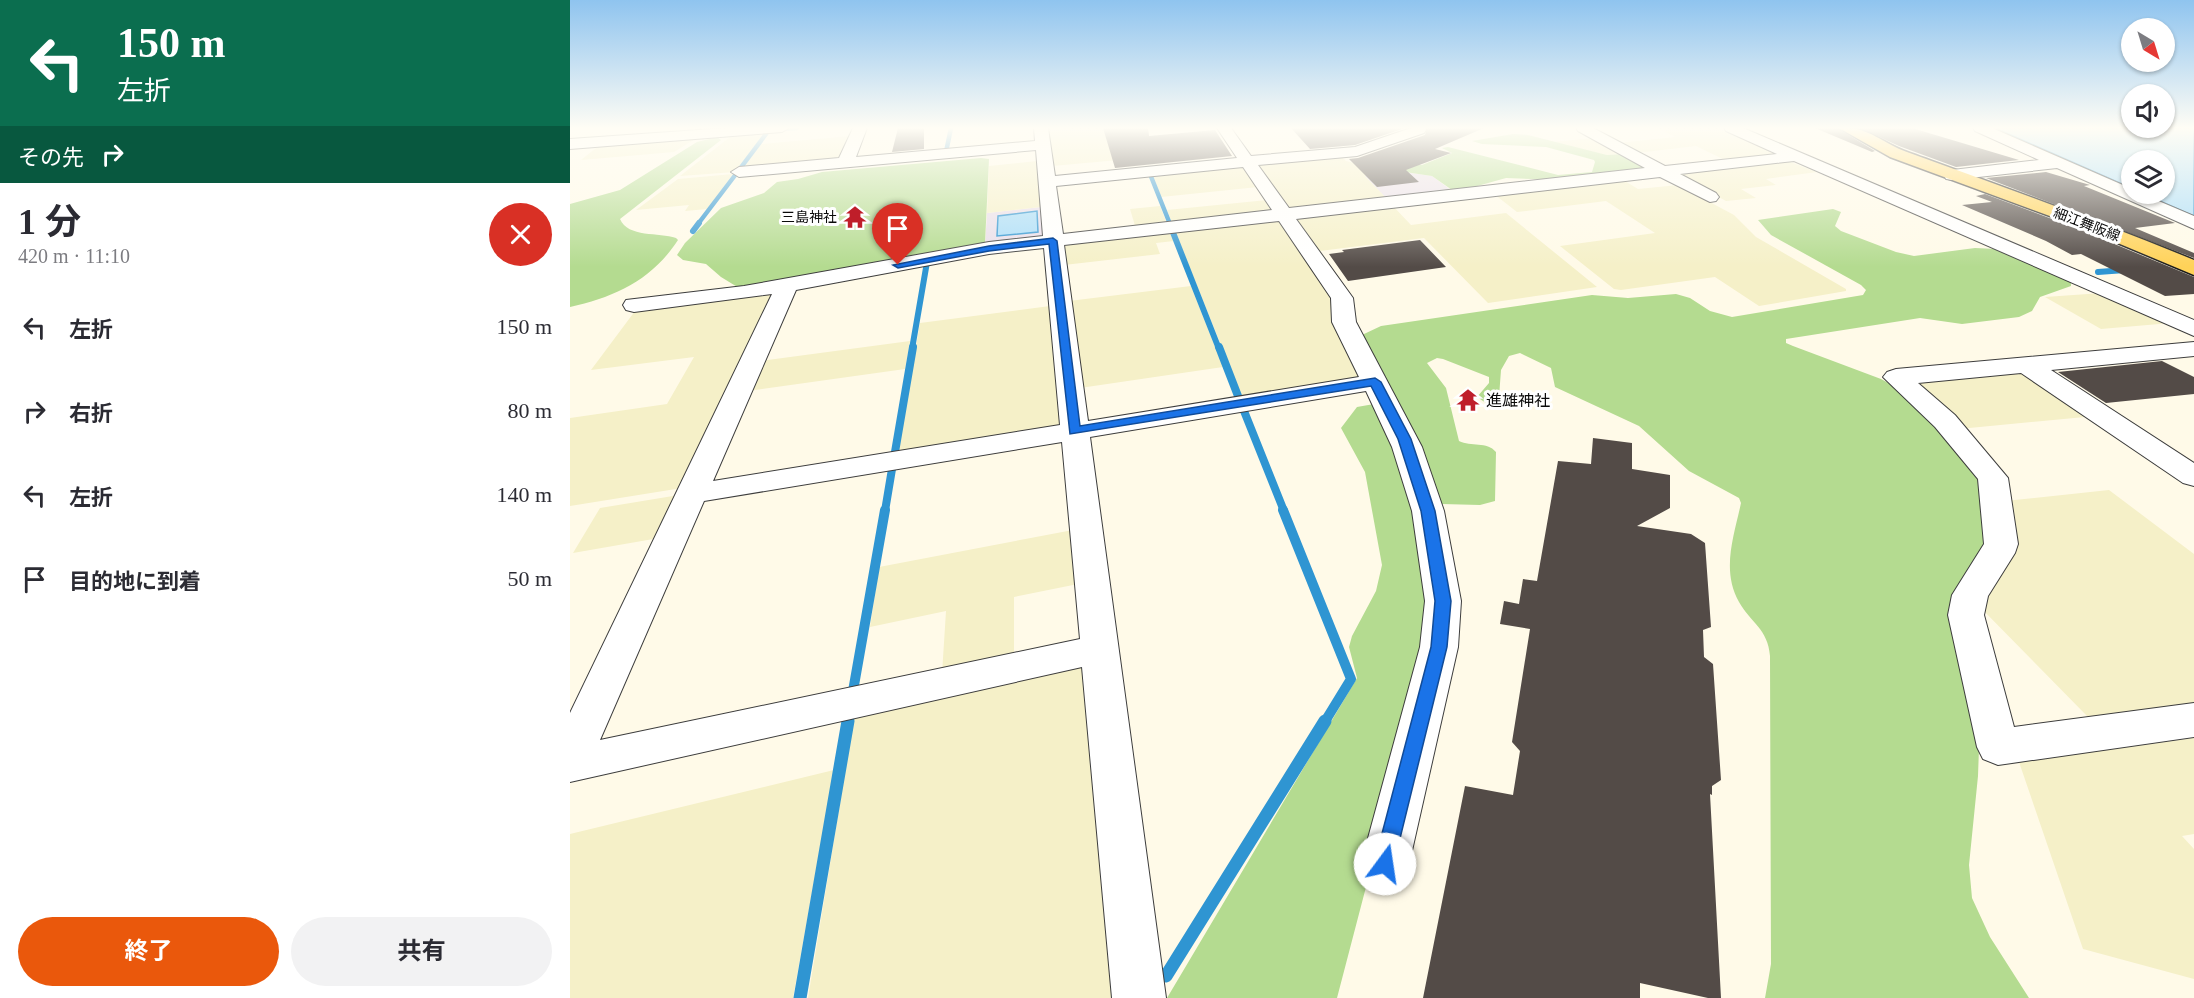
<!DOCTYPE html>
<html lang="ja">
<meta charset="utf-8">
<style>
:root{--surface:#fff;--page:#f2f2f3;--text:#2b2b33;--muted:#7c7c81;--accent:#ea580c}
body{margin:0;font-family:"Times New Roman","Noto Sans JP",serif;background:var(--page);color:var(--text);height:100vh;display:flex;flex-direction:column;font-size:22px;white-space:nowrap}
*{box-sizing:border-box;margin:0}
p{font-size:20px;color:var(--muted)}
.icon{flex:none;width:33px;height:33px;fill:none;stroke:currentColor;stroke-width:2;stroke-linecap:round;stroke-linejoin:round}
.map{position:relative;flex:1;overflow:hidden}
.sheet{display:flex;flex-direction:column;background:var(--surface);width:570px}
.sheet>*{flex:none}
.guide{background:#0b6e4f;color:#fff;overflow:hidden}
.needle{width:39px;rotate:142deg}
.buttons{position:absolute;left:1551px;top:18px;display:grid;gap:12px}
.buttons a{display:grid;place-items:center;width:54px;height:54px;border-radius:50%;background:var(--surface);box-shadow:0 2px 4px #0004;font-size:30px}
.pin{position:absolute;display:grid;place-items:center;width:51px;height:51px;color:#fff;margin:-62px -26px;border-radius:50% 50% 50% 0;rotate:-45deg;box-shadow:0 0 6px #0007}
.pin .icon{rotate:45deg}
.me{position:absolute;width:66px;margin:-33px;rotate:14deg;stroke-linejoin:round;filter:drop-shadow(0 0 4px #0008)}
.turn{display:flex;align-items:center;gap:21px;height:126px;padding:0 18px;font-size:27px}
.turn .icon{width:78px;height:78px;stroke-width:2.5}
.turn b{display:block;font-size:42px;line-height:51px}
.then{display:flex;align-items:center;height:57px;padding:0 18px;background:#0003;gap:12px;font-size:22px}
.round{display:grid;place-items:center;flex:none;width:63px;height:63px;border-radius:32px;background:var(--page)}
.head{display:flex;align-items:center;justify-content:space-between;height:102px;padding:0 18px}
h1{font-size:36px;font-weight:700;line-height:45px}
.cta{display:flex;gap:12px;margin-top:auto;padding:12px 18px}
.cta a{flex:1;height:69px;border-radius:36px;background:var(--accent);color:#fff;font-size:24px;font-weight:700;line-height:69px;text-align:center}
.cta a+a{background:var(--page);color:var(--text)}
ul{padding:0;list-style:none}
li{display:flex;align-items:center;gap:18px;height:84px;padding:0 18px}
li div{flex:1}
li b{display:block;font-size:22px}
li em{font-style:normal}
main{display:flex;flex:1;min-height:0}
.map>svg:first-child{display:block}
.industrial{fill:#e9deea}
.farmland{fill:#f5f0c8}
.forest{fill:#b4db90}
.water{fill:#aaddf9;stroke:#2f95d2;stroke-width:1.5}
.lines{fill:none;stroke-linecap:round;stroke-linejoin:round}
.stream-far4{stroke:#2f95d2;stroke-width:4.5}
.stream-far3{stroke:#2f95d2;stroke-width:6}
.stream-far2{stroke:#2f95d2;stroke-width:8}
.stream-far1{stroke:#2f95d2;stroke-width:10}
.stream{stroke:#2f95d2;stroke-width:13}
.building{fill:#534b47}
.minor-casing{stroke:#3d3d3d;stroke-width:2}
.major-casing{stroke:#1b1b1b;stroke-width:3}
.minor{fill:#fff;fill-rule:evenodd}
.major{fill:#ffd258;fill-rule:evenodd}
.route{fill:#1a73e8;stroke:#114b97;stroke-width:1.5}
.labels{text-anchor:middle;stroke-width:6;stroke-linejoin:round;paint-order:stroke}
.far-poi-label{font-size:14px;fill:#0a0a0a;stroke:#fff;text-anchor:end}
.far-street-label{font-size:14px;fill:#0a0a0a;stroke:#fff}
.poi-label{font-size:16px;fill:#0a0a0a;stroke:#fff;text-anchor:start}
</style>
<main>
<section class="sheet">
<div class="guide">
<div class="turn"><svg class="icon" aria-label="left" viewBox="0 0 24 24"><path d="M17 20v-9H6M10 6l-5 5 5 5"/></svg><div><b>150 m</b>左折</div></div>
<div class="then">その先<svg class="icon" aria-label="right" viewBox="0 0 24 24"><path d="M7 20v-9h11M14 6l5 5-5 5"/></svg></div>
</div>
<div class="head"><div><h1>1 分</h1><p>420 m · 11:10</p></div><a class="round" style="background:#d93025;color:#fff"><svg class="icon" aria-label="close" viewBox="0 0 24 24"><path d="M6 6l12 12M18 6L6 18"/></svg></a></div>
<ul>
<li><svg class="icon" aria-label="left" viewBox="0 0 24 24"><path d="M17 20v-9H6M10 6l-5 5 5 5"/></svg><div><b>左折</b></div><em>150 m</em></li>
<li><svg class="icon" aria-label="right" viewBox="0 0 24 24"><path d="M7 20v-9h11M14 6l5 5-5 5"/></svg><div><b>右折</b></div><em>80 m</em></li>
<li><svg class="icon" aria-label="left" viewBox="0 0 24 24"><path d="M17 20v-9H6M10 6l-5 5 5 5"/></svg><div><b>左折</b></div><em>140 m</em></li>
<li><svg class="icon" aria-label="arrive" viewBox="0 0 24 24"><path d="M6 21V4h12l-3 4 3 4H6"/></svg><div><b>目的地に到着</b></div><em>50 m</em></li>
</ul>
<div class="cta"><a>終了</a><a>共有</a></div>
</section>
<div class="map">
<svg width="1624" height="998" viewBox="0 0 1624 998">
<rect width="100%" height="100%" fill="#fffae8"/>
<path class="industrial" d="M835,172L862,176L885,193L819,201L794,176Z
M471,207L474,238L415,246L417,213Z"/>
<path class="farmland" d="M503,128H559L571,158L482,166L477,130Z
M1088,128H1148L1157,132L1164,131L1217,155L1159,162L1126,146L1066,153L1048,143L1105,137Z
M194,134L165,172L110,176L160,137Z
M130,136L104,152L11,160L31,144Z
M280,136L269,161L171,170L191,144Z
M1024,138L1053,154L1037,155L983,142Z
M769,154L776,161L825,173L795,176L819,201L719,210L686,163Z
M1215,160L1247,172L1196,179L1206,185L1171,189L1186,198L1156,201L1105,173Z
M467,161L471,207L417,213L419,166Z
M673,165L688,187L591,197L582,173Z
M163,174L137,209L115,211L119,205L66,210L108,179Z
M1050,178L1068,189L1108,185L1164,215L1186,237L1276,289V291L1189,306L1145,277L1051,290L1044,289L990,246L1085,233L1036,201L947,212L924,194Z
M697,200L705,212L603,225L597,210Z
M822,205L841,225L936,213L1027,287L918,303L854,238L750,251L724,217Z
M590,206L598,226L566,229L560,209Z
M710,219L760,294L791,375L787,378L672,397L604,229Z
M599,230L604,241L586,243L590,254L494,265L492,244Z
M621,286L653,367L510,388L499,301Z
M206,292L112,488L0,506V418L97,404L124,357L21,370L68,307Z
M1532,293L1601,323L1531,329L1475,297Z
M480,306L491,423L486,427L328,453L350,323Z
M340,341L335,369L178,391L191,361Z
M1447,370L1515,417L1389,429L1336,381Z
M1539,490L1624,554V703L1518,717L1406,603L1435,501Z
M109,495L89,538L3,553L30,508Z
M503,530L508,584L444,597V658L372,674L376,611L300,627L309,567Z
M510,663L518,667L549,998H238L285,712Z
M1624,738V834L1612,836L1624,849V979L1513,949L1449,762Z
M264,770L223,998H0V834Z"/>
<path class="forest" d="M943,134L958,135L1037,155L1053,154L1079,168L989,180L936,178L893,190H882L862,176L835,172L805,159L852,165L882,153L872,148L878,147L988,175L1022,172L1025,162L1024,160L976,147L912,144L902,141Z
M147,137L151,140L50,219C58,238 89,232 106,238L108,240C82,280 45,297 0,307V204L50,190L127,142Z
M411,158L419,159L415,243L169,288L151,277L136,264L113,260L107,255L115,243L151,208L194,193L207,182L228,179L252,172Z
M1263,209L1271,212L1265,226L1271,231L1326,252L1344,256L1405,248L1427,249L1501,282V286L1470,297L1462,311L1449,317L1392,324L1350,318L1216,339V343L1223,346L1311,379L1335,392L1412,476L1416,549L1408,776L1399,865L1402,898L1420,937L1459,998H1195L1201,964L1200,656C1198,629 1181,623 1169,602C1151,570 1164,536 1171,503L1169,498L1119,471L1069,426L985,387L981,368L950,353L939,356L931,370L929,397L923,403H916L907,397L919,383V377L873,359L867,358L857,363L876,388L889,441C901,447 917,441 926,452L925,501L910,505L872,504L792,338L794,334L811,326L1022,295L1058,298L1106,294L1120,298L1140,311L1162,317L1293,295L1296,290L1291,285L1201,235L1188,220Z
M804,404L850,512L859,646L767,998H597L787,678L779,647L782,636L806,591L812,565L795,472L771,428L787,407Z"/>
<path class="water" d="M1425,128H1624V216L1574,194H1594V160H1562L1561,188Z
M467,211L468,232L427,236L428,216Z"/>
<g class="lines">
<path class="stream-far4" d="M207,129L227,128
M376,152L381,128
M169,170L199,130
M580,174L600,224
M128,224L166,174"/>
<path class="stream-far3" d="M599,223L600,225
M602,230L649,349
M123,231L129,223
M1528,272L1555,270
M342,349L357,262"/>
<path class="stream-far2" d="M649,347L668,396
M674,411L714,511
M325,452L343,347
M315,511L322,469"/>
<path class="stream-far1" d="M713,510L781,679L754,723
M283,691L315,510
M278,723L279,715"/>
<path class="stream" d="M596,976L755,721
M230,998L278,721"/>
</g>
<path class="building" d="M328,128H354V149L322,152Z
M533,128H578L579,136L645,130L662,156L545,168Z
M721,128H835L785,145L740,149Z
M857,128H914L865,149L881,153L836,170L849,182L807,187L779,159L751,162L788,158L855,135Z
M1245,128H1267L1305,151L1302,152Z
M1290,128H1342L1449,160L1386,167L1329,146Z
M1476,172L1520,185L1514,186L1605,223L1565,228L1624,253V258L1416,178Z
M1415,194L1506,228L1624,277V294L1595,296L1511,254L1502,255L1476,241L1392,205L1422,202L1406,196Z
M850,240L876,267L778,281L759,254L774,252L772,250Z
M1592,361L1624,377V394L1536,403L1488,372Z
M1023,438L1062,443V469L1100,475V508L1067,526L1121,534L1135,543L1141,627L1133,630L1134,657L1143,664L1151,780L1142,786V795L1140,794L1151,998H1138L1070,983V998H853L895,786L943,795L950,751L942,742L960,629L930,624L934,601L949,604L953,579L967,581L988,461L1021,464Z"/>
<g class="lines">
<g class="minor-casing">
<path id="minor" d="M157,128H219L212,132L0,149V139Z
M283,128H297L286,157L465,141L464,128H478L485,176L667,158L647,128H661L681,156L785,147L841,128H855L856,130L854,133L787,156L688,165L719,208L1075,168L1008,131L1006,128H1023L1095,166L1207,154L1156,131L1154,128H1173L1624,320V336L1224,161L1110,174L1146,193L1149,197L1146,201L1140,202L1090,177L726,219L783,298L786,322L852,447L874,511L891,601L888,647L839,864L832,880L815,886L798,880L791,864L850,647L855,601L842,511L822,447L796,391L520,437L596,998H542L512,667L0,782V713L202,294L64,312L56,310L53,305L56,300L174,286L419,242L473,236L466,150L169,177L161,172L169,167L269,158ZM673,167L702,210L493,234L486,186ZM709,221L761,298L762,322L789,377L518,421L494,245ZM474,248L490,425L143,481L226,290L419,254ZM492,442L510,639L30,740L134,501Z
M1403,128H1422L1562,189V194H1572L1624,216V229L1487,168L1382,180L1376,179L1374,175L1376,171L1382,170L1469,160L1405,131Z
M1624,342V356L1481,370L1624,463V486L1613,483L1451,373L1348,383L1385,415L1438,478L1448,544L1445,553L1418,596L1414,615L1444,727L1624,703V737L1428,765L1413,759L1407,747L1378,615L1382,595L1414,544L1408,479L1365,427L1313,377L1317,372L1326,369Z"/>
</g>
<g class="major-casing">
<path id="major" d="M1269,128C1299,126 1311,143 1337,152C1433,187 1529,221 1624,260V275L1507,226L1320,157Z"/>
</g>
<use href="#minor" class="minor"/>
<use href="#major" class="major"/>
</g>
<linearGradient id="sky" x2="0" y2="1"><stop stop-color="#8fc4ef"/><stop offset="0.48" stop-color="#fffdf5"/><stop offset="1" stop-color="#fffdf5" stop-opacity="0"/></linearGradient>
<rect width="1624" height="267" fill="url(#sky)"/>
<path class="route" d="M483,238L487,241L510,426L805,378L811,382L841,439L865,511L881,601L877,647L822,871L815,874L807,871L804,864L861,647L865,601L851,511L828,439L801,386L500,434L479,244L419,251L328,268L323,265L419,246Z"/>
<defs>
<g id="temple-bare" transform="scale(1.8)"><path d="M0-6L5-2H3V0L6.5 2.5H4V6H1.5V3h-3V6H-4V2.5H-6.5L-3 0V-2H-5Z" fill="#bf1e2a" stroke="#fff" stroke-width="2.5" paint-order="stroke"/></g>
</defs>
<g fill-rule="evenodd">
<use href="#temple-bare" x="285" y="217"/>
<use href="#temple-bare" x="898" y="400"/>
</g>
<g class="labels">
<g class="far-poi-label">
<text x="267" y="222">三島神社</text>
</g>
<g class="far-street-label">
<text transform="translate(1517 224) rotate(21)" y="5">細江舞阪線</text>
</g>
<g class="poi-label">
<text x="916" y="406">進雄神社</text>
</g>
</g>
</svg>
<div class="buttons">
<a><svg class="needle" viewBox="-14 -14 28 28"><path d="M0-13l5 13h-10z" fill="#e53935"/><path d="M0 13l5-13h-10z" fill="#7c7c81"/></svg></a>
<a><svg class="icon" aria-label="sound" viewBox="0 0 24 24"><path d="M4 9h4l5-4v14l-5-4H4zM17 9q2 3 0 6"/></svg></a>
<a><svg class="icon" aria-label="layers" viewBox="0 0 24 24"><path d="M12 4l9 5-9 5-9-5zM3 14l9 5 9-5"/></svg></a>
</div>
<div class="pin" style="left:328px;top:265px;background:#d93025"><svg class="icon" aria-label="arrive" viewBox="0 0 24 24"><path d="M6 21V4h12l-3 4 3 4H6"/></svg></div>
<svg class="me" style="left:815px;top:864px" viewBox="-20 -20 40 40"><circle r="19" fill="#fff"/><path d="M0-13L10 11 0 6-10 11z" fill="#1a73e8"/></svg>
</div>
</main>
